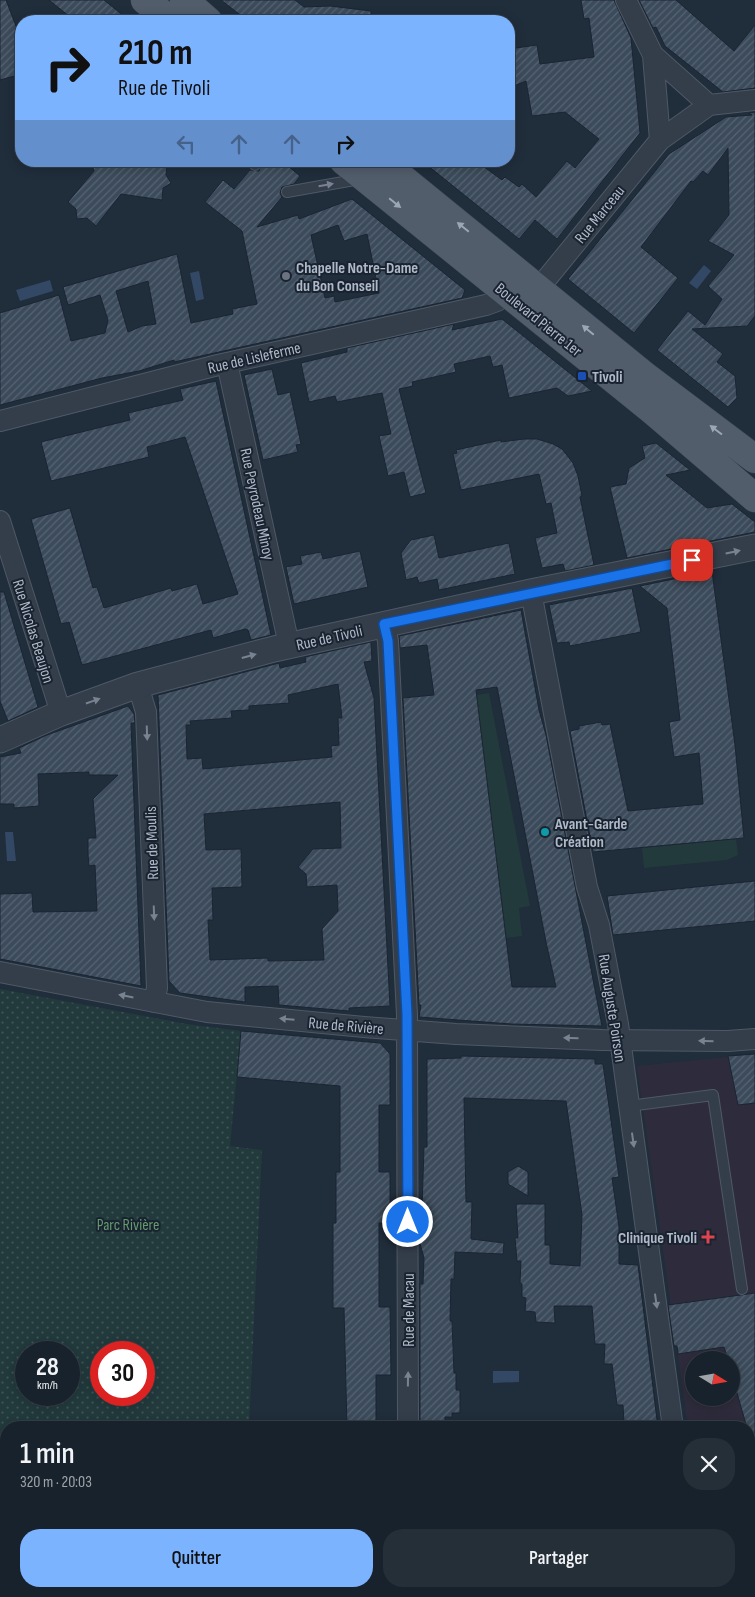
<!DOCTYPE html>
<html lang="fr">
<meta charset="utf-8">
<style>
:root{--surface:#18222c;--page:#252f38;--text:#f1f3f6;--muted:#9fa4a9;--line:#363f48;--accent:#7cb3ff}
body{margin:0;font-family:"Sofia Sans Condensed",sans-serif;background:var(--page);color:var(--text);height:100vh;display:flex;flex-direction:column;font-size:19px;white-space:nowrap}
*{box-sizing:border-box;margin:0}
p{font-size:16px;color:var(--muted)}
.icon{flex:none;width:28px;height:28px;fill:none;stroke:currentColor;stroke-width:2;stroke-linecap:round;stroke-linejoin:round}
.map{position:relative;flex:1;overflow:hidden}
.sheet{position:absolute;left:0px;top:1421px;width:755px;height:176px;display:flex;flex-direction:column;background:var(--surface);border-radius:20px 20px 0 0;box-shadow:0 2px 12px #0003,0 0 0 1px var(--line)}
.sheet>*{flex:none}
.banner{position:absolute;left:15px;top:15px;width:500px;height:152px;border-radius:20px;box-shadow:0 2px 12px #0003,0 0 0 1px var(--line);background:#7cb3ff;color:#111;overflow:hidden}
.needle{width:32px;rotate:101deg}
.controls{position:absolute;left:685px;top:1351px;display:grid;gap:10px}
.controls a{display:grid;place-items:center;width:55px;height:55px;border-radius:50%;background:var(--surface);box-shadow:0 2px 12px #0003,0 0 0 1px var(--line);font-size:25px}
.speed{position:absolute;left:15px;top:1341px;display:flex;gap:10px;font-size:25px;font-weight:700;text-align:center}
.speed>*{display:grid;place-content:center;width:65px;height:65px;border-radius:50%;background:var(--surface);box-shadow:0 2px 12px #0003,0 0 0 1px var(--line);line-height:1}
.speed small{font-size:12px;font-weight:400}
.speed .limit{border:8px solid #d22;background:#fff;color:#111}
.pin{position:absolute;display:grid;place-items:center;width:42px;height:42px;color:#fff;margin:-21px;border-radius:10px;box-shadow:0 2px 8px #0006}
.me{position:absolute;width:55px;margin:-28px;rotate:0deg;stroke-linejoin:round;filter:drop-shadow(0 0 4px #0008)}
.turn{display:flex;align-items:center;gap:18px;height:105px;padding:0 20px;font-size:22px}
.turn .icon{width:65px;height:65px;stroke-width:2.5}
.turn b{display:block;font-size:35px;line-height:42px}
.lanes{display:flex;align-items:center;height:48px;padding:0 20px;background:#0003;justify-content:center;gap:25px;direction:ltr}
.lanes .off{opacity:.35}
.round{display:grid;place-items:center;flex:none;width:52px;height:52px;border-radius:20px;background:var(--page)}
.head{display:flex;align-items:center;justify-content:space-between;height:85px;padding:0 20px}
h1{font-size:30px;font-weight:600;line-height:38px}
.cta{display:flex;gap:10px;margin-top:auto;padding:10px 20px}
.cta a{flex:1;height:58px;border-radius:20px;background:var(--accent);color:#111;font-size:20px;font-weight:600;line-height:58px;text-align:center}
.cta a+a{background:var(--page);color:var(--text)}
.map>svg:first-child{display:block}
.medical{fill:#2e2c3c;fill-rule:evenodd}
.grass{fill:url(#grass-dots);fill-rule:evenodd}
.garden{fill:#223a3c}
.water{fill:#324864}
.building{fill:url(#building-hatch);stroke:#1b2532;fill-rule:evenodd}
.lines{fill:none;stroke-linecap:round;stroke-linejoin:round}
.service-casing{stroke:#4f5966;stroke-width:12}
.minor-casing{stroke:#4f5966;stroke-width:22}
.tertiary-casing{stroke:#4f5966;stroke-width:27}
.primary-casing{stroke:#404a58;stroke-width:29}
.service{stroke:#343e4b;stroke-width:10}
.minor{stroke:#343e4b;stroke-width:20}
.tertiary{stroke:#343e4b;stroke-width:25}
.primary{stroke:#525d6c;stroke-width:28}
.oneway{fill:#788290}
.oneway2{fill:#9ca7b6}
.route-casing{stroke:#114b97;stroke-width:12}
.route{stroke:#1a73e8;stroke-width:9}
.worship-dot{fill:#6b7280;stroke:#192330;stroke-width:2}
.transit-dot{fill:#1a4fb4;stroke:#192330;stroke-width:2}
.culture-dot{fill:#0f9aa8;stroke:#192330;stroke-width:2}
.health-dot{fill:#e0444e;stroke:#192330;stroke-width:2}
.labels{text-anchor:middle;stroke-width:4;stroke-linejoin:round;paint-order:stroke}
.street-label{font-size:16px;fill:#afb9c8;stroke:#192330}
.poi-label{font-size:16px;font-weight:bold;fill:#afb9c8;stroke:#192330;text-anchor:start}
.park-label{font-size:16px;fill:#649a6f;stroke:#192330}
</style>
<div class="map">
<svg width="755" height="1597" viewBox="0 0 755 1597">
<defs>
<pattern id="grass-dots" width="8" height="8" patternUnits="userSpaceOnUse" patternTransform="scale(1.25)"><rect width="8" height="8" fill="#223a3c"/><path d="M2 2h.1M6 6h.1" fill="none" stroke="#405457" stroke-width="1.8" stroke-linecap="round"/></pattern>
<pattern id="building-hatch" width="6" height="6" patternUnits="userSpaceOnUse" patternTransform="scale(1.25)"><rect width="6" height="6" fill="#3c4b5b"/><path d="M-1 1l2-2M0 6l6-6M5 7l2-2" fill="none" stroke="#566371"/></pattern>
</defs>
<rect width="100%" height="100%" fill="#202d3b"/>
<path class="medical" d="M728,1057L738,1105L755,1104V1482L749,1486V1428L688,1427L637,1066ZM694,1360H731V1398H694Z"/>
<path class="grass" d="M0,989L187,1024L241,1031L230,1146L262,1150L249,1427L6,1428V1591H308V1597H0ZM26,1352H69V1395H26ZM101,1352H144V1395H101Z"/>
<path class="garden" d="M489,693L530,906L519,908L522,936L506,938L476,695Z
M736,839L738,855L727,860L644,868L642,848Z"/>
<path class="water" d="M704,265L711,271L697,289L689,283Z
M199,271L204,299L196,301L190,273Z
M50,280L53,291L20,301L16,290Z
M5,832H13L16,861H7Z
M493,1371H519V1382L493,1383Z"/>
<path class="building" d="M0,0H6L21,39V63L14,67L18,75L0,80Z
M49,0H104L130,21H75Z
M221,0H295L304,7L330,6L371,11V21H248Z
M581,0H614L631,38L640,133L557,239L535,220L519,239L422,161H476L502,180L505,177L519,187L522,184L536,197L567,161L575,168L599,139L565,112L532,116L526,81L509,88V49L537,45L540,64L594,57L589,18L584,19Z
M639,0H676L734,51L755,25V88L723,92L665,46L656,27L653,28Z
M755,112V316L747,326L692,329L723,354L717,362L735,376L737,398L728,407L657,350L688,311L705,325L722,299L708,286L734,255L708,241L729,215L728,148L708,175L703,171L693,182L691,181L641,247L678,278L634,333L568,279L669,154L726,117L752,115L749,113Z
M91,161H152L167,164L166,175L171,183L163,188L162,200L121,194L96,226L87,218L77,219L76,209L68,202L94,171Z
M262,161H282L300,176L294,184L282,187L280,193L282,197L257,227L298,215L299,219L352,199L465,290L462,298L174,362V360L139,371L102,378L0,405V313L59,295L71,341L105,333L108,320L100,295L68,305L63,287L177,254L191,323L233,314L232,309L257,304L242,231L205,202L223,180L234,189L250,170L259,171ZM338,225L344,241L367,234L379,293L335,302L334,296L325,298L311,235ZM148,281L156,324L142,326L128,332L116,291Z
M502,319L592,391L568,396L557,388L509,398L502,365L493,367L490,356L454,364L456,372L412,382L413,386L399,389L426,493L410,497L404,472L388,476L379,436L391,434L382,393L337,402L335,396L309,402L301,363L347,352V348L454,324L452,330Z
M272,369L278,395L290,392L301,444L296,445L298,452L263,460L244,375Z
M216,381L271,635L251,640L248,630L245,629L213,638L211,630L82,665L69,622L61,624L31,519L70,508L93,588L97,587L104,608L171,588L172,591L197,584L203,604L238,594L185,437L147,447L149,457L51,481L41,442L130,420L128,413L183,400L180,389Z
M524,439H537L553,444L562,449L573,463L578,476L582,496L580,497L594,565L565,571L563,564L542,568L535,538L557,533L551,503L546,504L539,474L461,490L453,454L457,453L456,450L501,440V442Z
M656,443L690,470L666,475L707,508L732,504L755,522V532L627,558L610,487L626,484L629,468L645,458L642,446Z
M434,535L439,558L509,543L515,574L439,590L437,579L419,583L417,577L406,580L401,553L411,540Z
M360,551L368,587L294,604L286,567L302,564L300,556L321,552L323,559Z
M712,571L735,745L744,838L593,852L570,731L579,729V726L601,722L602,725L610,724L628,811L703,804L699,753L674,757L669,722L680,720L667,608L640,586Z
M632,588L641,632L570,646L569,642L557,643L549,605Z
M0,592H4L38,707L8,721L0,701Z
M521,610L539,710L546,735L602,1026L511,1024L419,1017L421,1005H419L403,698L434,695L427,645L400,648L399,636ZM497,687L546,942L556,987H512L476,690Z
M371,642L372,661L364,662L374,698L390,1006L349,1008V1011L279,1005L278,986L245,987V1002L180,993L169,981L158,695L279,663L280,668L306,662L305,657ZM338,684L342,718H338L339,745L331,746L332,757L203,769L202,758L187,759L186,725H191L190,721L232,718L231,711L249,710V706L289,703L288,695ZM340,802L341,848L313,849L298,867L306,874L307,887L337,885L338,911L322,929L324,960L268,961V958L210,960L208,920H213L212,888L242,887L241,849L206,850L204,814Z
M128,706L134,714L135,723H131L141,986L0,959V894L32,893L33,912L97,911L95,865L89,866L88,854V838H96L93,799L118,775H89V772L38,774L39,806L14,808V804H0V757L21,753L19,748L47,735Z
M755,881V921L613,935L607,896Z
M241,1031L380,1043L390,1054V1105H379V1172H390V1223H379V1307H390L391,1375H376V1428H347L344,1308H333V1223H336V1172H340V1086L237,1077Z
M755,1054V1103L738,1105L728,1056Z
M461,1056L595,1059V1064H603L619,1177L612,1178L619,1227V1264L638,1265L658,1428H628V1423H624L623,1405H617L612,1364H604L605,1344H595L592,1306H554L555,1323L536,1322L535,1312L525,1311L526,1298L522,1297V1284L520,1283L521,1261H517L515,1238H518L516,1204H545V1245H550V1264L580,1266L582,1215L566,1101L464,1098L466,1202H472L471,1239L504,1243L503,1254L455,1252L454,1279H451L450,1321H452L454,1373H456V1390H460V1413H452V1417H445V1428H420V1284H423L424,1258L419,1240L420,1209H422L424,1147H427V1059L461,1058Z
M518,1166L528,1172V1196L508,1184V1172Z
M755,1293V1440H750L749,1428H747L731,1372V1360H728L724,1347L678,1354L677,1346H674L668,1305Z"/>
<g class="lines">
<g class="service-casing">
<path id="service" d="M255,165V161
M287,192L360,179
M629,1106L713,1095L742,1289"/>
</g>
<g class="minor-casing">
<path id="minor" d="M626,0L653,55
M709,105L755,100
M539,288L660,140L709,105L653,55L660,140
M227,363L289,645
M0,421L218,365L486,305L497,301L505,292
M0,521L61,713
M531,592L587,887L599,925L618,1024L673,1428
M384,624L388,641L407,1015L408,1428
M138,685L146,712L157,988L154,1002
M0,972L207,1012L364,1027L456,1034L602,1040L728,1041L755,1039
M408,1591V1597"/>
</g>
<g class="tertiary-casing">
<path id="tertiary" d="M0,740L61,713L138,685L274,649L531,592L755,547
M749,1504L755,1500
M697,1591L698,1597
M619,1597L626,1591"/>
</g>
<g class="primary-casing">
<path id="primary" d="M145,0L171,21
M184,0L208,21
M344,161L652,410L755,498
M381,161L645,376L755,459"/>
</g>
<use href="#service" class="service"/>
<use href="#minor" class="minor"/>
<use href="#tertiary" class="tertiary"/>
<use href="#primary" class="primary"/>
</g>
<defs><path id="oneway-solid" d="M-6-.8H1V-3.2L6.5 0L1 3.2V.8H-6Z" transform="scale(1.25)"/></defs>
<g class="oneway">
<use href="#oneway-solid" transform="translate(326 185) rotate(-10)"/>
<use href="#oneway-solid" transform="translate(733 552) rotate(-12)"/>
<use href="#oneway-solid" transform="translate(249 656) rotate(-15)"/>
<use href="#oneway-solid" transform="translate(93 701) rotate(-19)"/>
<use href="#oneway-solid" transform="translate(147 733) rotate(88)"/>
<use href="#oneway-solid" transform="translate(154 913) rotate(88)"/>
<use href="#oneway-solid" transform="translate(126 996) rotate(-169)"/>
<use href="#oneway-solid" transform="translate(287 1019) rotate(-175)"/>
<use href="#oneway-solid" transform="translate(571 1038) rotate(-178)"/>
<use href="#oneway-solid" transform="translate(706 1041) rotate(-179)"/>
<use href="#oneway-solid" transform="translate(633 1140) rotate(82)"/>
<use href="#oneway-solid" transform="translate(656 1301) rotate(82)"/>
<use href="#oneway-solid" transform="translate(408 1379) rotate(-89)"/>
</g>
<g class="oneway2">
<use href="#oneway-solid" transform="translate(395 203) rotate(39)"/>
<use href="#oneway-solid" transform="translate(463 227) rotate(-141)"/>
<use href="#oneway-solid" transform="translate(588 330) rotate(-140)"/>
<use href="#oneway-solid" transform="translate(716 430) rotate(-143)"/>
</g>
<g class="lines">
<g class="route-casing">
<path id="route" d="M408,1222L407,1015L388,641L384,624L692,560"/>
</g>
<use href="#route" class="route"/>
</g>
<circle class="worship-dot" cx="286" cy="276" r="5"/>
<rect class="transit-dot" x="577" y="371" width="10" height="10" rx="2.5"/>
<circle class="culture-dot" cx="545" cy="832" r="5"/>
<path class="health-dot" d="M705.5 1229.5h5v5h5v5h-5v5h-5v-5h-5v-5h5z"/>
<g class="labels">
<g class="street-label">
<text transform="translate(599 214) rotate(-51)" y="6">Rue Marceau</text>
<text transform="translate(539 319) rotate(39)" y="6">Boulevard Pierre 1er</text>
<text transform="translate(254 357) rotate(-13)" y="6">Rue de Lisleferme</text>
<text transform="translate(258 504) rotate(78)" y="6">Rue Peyrodeau Minoy</text>
<text transform="translate(34 631) rotate(73)" y="6">Rue Nicolas Beaujon</text>
<text transform="translate(329 637) rotate(-13)" y="6">Rue de Tivoli</text>
<text transform="translate(151 843) rotate(-92)" y="6">Rue de Moulis</text>
<text transform="translate(613 1008) rotate(81)" y="6">Rue Auguste Poirson</text>
<text transform="translate(346 1025) rotate(5)" y="6">Rue de Rivière</text>
<text transform="translate(408 1310) rotate(-90)" y="6">Rue de Macau</text>
</g>
<g class="poi-label">
<text x="296" y="273">Chapelle Notre-Dame<tspan x="296" dy="18">du Bon Conseil</tspan></text>
<text x="592" y="382">Tivoli</text>
<text x="555" y="829">Avant-Garde<tspan x="555" dy="18">Création</tspan></text>
<text x="697" y="1243" text-anchor="end">Clinique Tivoli</text>
</g>
<g class="park-label">
<text x="128" y="1230">Parc Rivière</text>
</g>
</g>
</svg>
<div class="controls">
<a><svg class="needle" viewBox="-14 -14 28 28"><path d="M0-13l5 13h-10z" fill="#e53935"/><path d="M0 13l5-13h-10z" fill="#9fa4a9"/></svg></a>
</div>
<div class="speed"><div>28<small>km/h</small></div><div class="limit">30</div></div>
<div class="pin" style="left:692px;top:560px;background:#d93025"><svg class="icon" aria-label="arrive" viewBox="0 0 24 24"><path d="M6 21V4h12l-3 4 3 4H6"/></svg></div>
<svg class="me" style="left:408px;top:1222px" viewBox="-20 -20 40 40"><circle r="17" fill="#1a73e8" stroke="#fff" stroke-width="3"/><path d="M0-11L8 9 0 5-8 9z" fill="#fff"/></svg>
<div class="banner">
<div class="turn"><svg class="icon" aria-label="right" viewBox="0 0 24 24"><path d="M7 20v-9h11M14 6l5 5-5 5"/></svg><div><b>210 m</b>Rue de Tivoli</div></div>
<div class="lanes"><svg class="icon off" aria-label="left" viewBox="0 0 24 24"><path d="M17 20v-9H6M10 6l-5 5 5 5"/></svg><svg class="icon off" aria-label="ahead" viewBox="0 0 24 24"><path d="M12 20V5M6 11l6-6 6 6"/></svg><svg class="icon off" aria-label="ahead" viewBox="0 0 24 24"><path d="M12 20V5M6 11l6-6 6 6"/></svg><svg class="icon" aria-label="right" viewBox="0 0 24 24"><path d="M7 20v-9h11M14 6l5 5-5 5"/></svg></div>
</div>
<section class="sheet">
<div class="head"><div><h1>1 min</h1><p>320 m · 20:03</p></div><a class="round"><svg class="icon" aria-label="close" viewBox="0 0 24 24"><path d="M6 6l12 12M18 6L6 18"/></svg></a></div>
<div class="cta"><a>Quitter</a><a>Partager</a></div>
</section>
</div>
